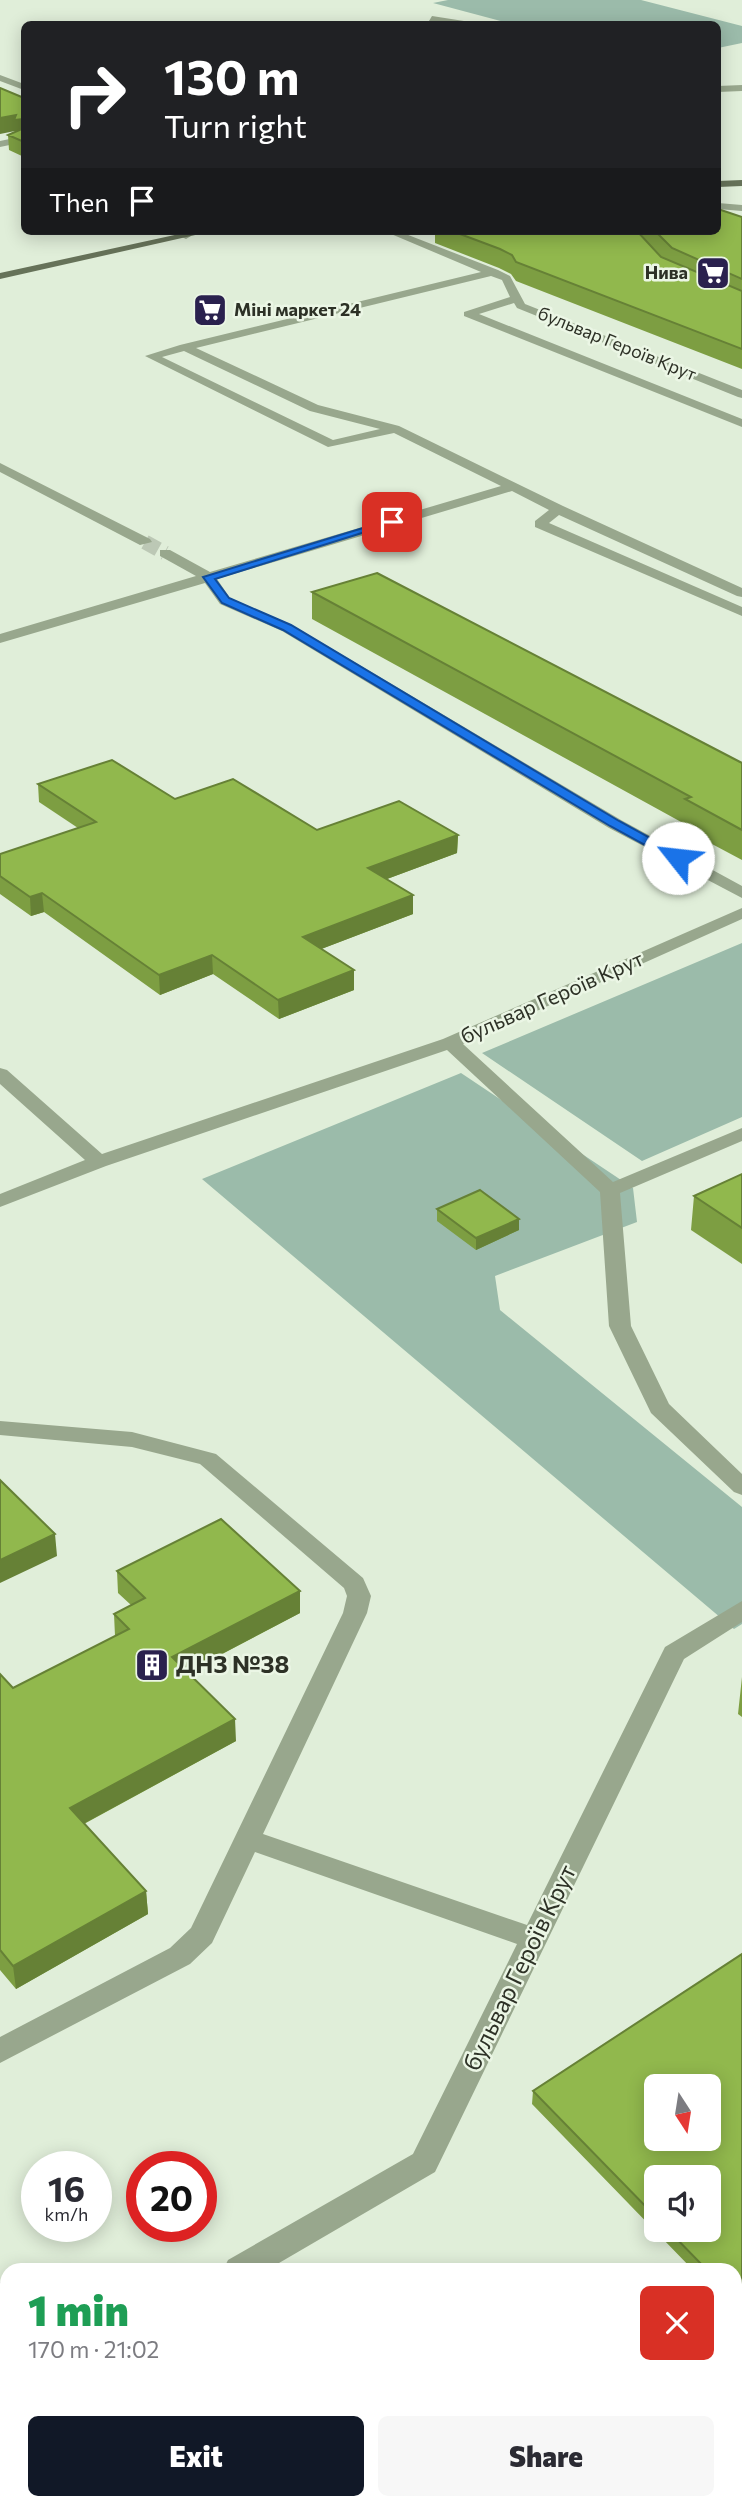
<!DOCTYPE html>
<meta charset="utf-8">
<style>
:root{--surface:#fff;--page:#f7f7f7;--text:#2b2b33;--muted:#7c7c81;--accent:#111827}
body{margin:0;font-family:Commissioner,sans-serif;background:var(--page);color:var(--text);height:100vh;display:flex;flex-direction:column;font-size:26px;white-space:nowrap}
*{box-sizing:border-box;margin:0}
p{font-size:23px;color:var(--muted)}
.icon{flex:none;width:38px;height:38px;fill:none;stroke:currentColor;stroke-width:2;stroke-linecap:round;stroke-linejoin:round}
.map{position:relative;flex:1;overflow:hidden}
.side{position:absolute;left:0px;top:2263px;width:742px;height:247px;display:flex;flex-direction:column;background:var(--surface);border-radius:21px 21px 0 0;box-shadow:0 4px 18px #0003}
.side>*{flex:none}
.guide{position:absolute;left:21px;top:21px;width:700px;height:214px;border-radius:10px;box-shadow:0 4px 18px #0003;background:#202124;color:#fff;overflow:hidden}
.needle{width:46px;rotate:168deg}
.buttons{position:absolute;left:644px;top:2074px;display:grid;gap:14px}
.buttons a{display:grid;place-items:center;width:77px;height:77px;border-radius:10px;background:var(--surface);box-shadow:0 4px 18px #0003;font-size:35px}
.speed{position:absolute;left:21px;top:2151px;display:flex;gap:14px;font-size:35px;font-weight:700;text-align:center}
.speed>*{display:grid;place-content:center;width:91px;height:91px;border-radius:50%;background:var(--surface);box-shadow:0 4px 18px #0003;line-height:1}
.speed small{font-size:18px;font-weight:400}
.speed .limit{border:10px solid #d22;background:#fff;color:#111}
.pin{position:absolute;display:grid;place-items:center;width:60px;height:60px;color:#fff;margin:-30px;border-radius:14px;box-shadow:0 4px 10px #0006}
.me{position:absolute;width:77px;margin:-38px;rotate:299deg;stroke-linejoin:round;filter:drop-shadow(0 0 5px #0008)}
.turn{display:flex;align-items:center;gap:24px;height:147px;padding:0 28px;font-size:32px}
.turn .icon{width:91px;height:91px;stroke-width:2.5}
.turn b{display:block;font-size:49px;line-height:60px}
.then{display:flex;align-items:center;height:66px;padding:0 28px;background:#0003;gap:14px;font-size:26px}
.round{display:grid;place-items:center;flex:none;width:74px;height:74px;border-radius:10px;background:var(--page)}
.head{display:flex;align-items:center;justify-content:space-between;height:119px;padding:0 28px}
h1{font-size:42px;font-weight:800;line-height:52px;color:#1e9e55}
.cta{display:flex;gap:14px;margin-top:auto;padding:14px 28px}
.cta a{flex:1;height:80px;border-radius:10px;background:var(--accent);color:#fff;font-size:28px;font-weight:800;line-height:80px;text-align:center}
.cta a+a{background:var(--page);color:var(--text)}
.map>svg:first-child{display:block}
.green{fill:#9bbbaa}
.lines{fill:none;stroke-linecap:round;stroke-linejoin:round}
.minor-tunnel{stroke:#bcc8b5;stroke-width:15;stroke-dasharray:15 7;stroke-linecap:butt}
.minor{fill:#98a78d;fill-rule:evenodd}
.major{fill:#667259;fill-rule:evenodd}
.wall{fill:#7d9e42;fill-rule:evenodd}
.shaded-wall{fill:#668136}
.building{fill:#91b84d;stroke:#668136;stroke-width:2;fill-rule:evenodd}
.route{fill:#1a73e8;stroke:#114b97;stroke-width:2}
.labels{text-anchor:middle;stroke-width:5;stroke-linejoin:round;paint-order:stroke}
.far-poi-label{font-size:18px;font-weight:bold;fill:#2d3126;stroke:#ebf6e5;text-anchor:end}
.far-street-label{font-size:18px;fill:#2d3126;stroke:#ebf6e5}
.street-label{font-size:21px;fill:#2d3126;stroke:#ebf6e5}
.near-poi-label{font-size:24px;font-weight:bold;fill:#2d3126;stroke:#ebf6e5;text-anchor:start}
.near-street-label{font-size:24px;fill:#2d3126;stroke:#ebf6e5}
</style>
<div class="map">
<svg width="742" height="2508" viewBox="0 0 742 2508">
<rect width="100%" height="100%" fill="#e0eed9"/>
<path class="green" d="M448,0H641L742,26V43L718,48V24H512L433,3Z
M742,943V1117L642,1161L482,1053Z
M461,1073L633,1188L637,1222L495,1276L500,1310L742,1507V1624L734,1629L202,1179Z
M735,2379H742V2508H90L98,2502H735Z"/>
<g class="lines">
<path class="minor-tunnel" d="M145,542L165,553"/>
<path class="minor" d="M432,16L464,21L468,24L429,21Z
M0,75L24,84V90L0,81Z
M742,85V91L718,92V86Z
M24,136V142L0,147V141Z
M718,203L742,205V211L718,209Z
M169,231H183L191,236L186,239Z
M384,231H398L498,270L510,276L525,304L742,390V398L738,397L517,308L514,303L479,314L742,419V427L464,316V312L510,297L502,280L491,276L196,348L318,405L399,426L563,506L742,588V597L737,596L559,515L549,523L742,607V616L535,527V521L549,510L512,491L217,579L230,598L292,625L621,820L742,886V898L609,828L282,631L220,604L205,583L0,643V634L196,576L160,556V550H170L210,572L501,486L394,433L328,447L145,356L180,345L481,272ZM184,351L310,411L380,429L333,440L162,357Z
M0,463L150,539L152,542L140,545L0,472Z
M742,908V919L463,1044L613,1182L742,1128V1141L620,1193L631,1326L669,1404L742,1474V1495L734,1492L651,1413L609,1326L600,1192L447,1050L106,1166L0,1207V1194L85,1160L0,1084V1068L7,1070L102,1154L443,1039Z
M0,1421L132,1432L216,1454L363,1578L371,1596L367,1613L263,1834L527,1925L665,1647L742,1601V1622L684,1659L435,2172L267,2270H223L228,2260L413,2154L517,1944L255,1852L212,1943L190,1964L0,2063V2037L170,1948L191,1928L343,1613L347,1596L344,1588L200,1464L132,1447L0,1435Z
M0,2282L7,2285V2322L0,2320Z
M7,2397V2428L0,2431V2400Z"/>
<path class="major" d="M742,180V186L718,187V181Z
M193,231H213L0,279V273Z"/>
</g>
<path class="wall" d="M24,98V157L9,150L8,135L15,132Z
M742,217V369L516,281L511,274L499,268L435,243V231H553L558,233L718,231Z
M312,592L742,763V860L682,828L683,823L312,619Z
M38,784L175,799L317,830L458,835L457,853L387,879L413,914L321,949L354,970V990L279,1019L213,974L160,995L44,912L31,916L0,894V854L78,828L39,802Z
M742,1174V1264L691,1230L694,1196Z
M437,1209L519,1219V1230L476,1250L437,1221Z
M117,1571L300,1613L188,1672L236,1741L84,1824L146,1891L148,1914L16,1989L0,1970V1674L13,1688L115,1636L114,1614L131,1605L118,1593Z
M742,1677V1717L738,1714Z
M742,1954V2289L735,2294V2270H693L532,2104L533,2091ZM656,2177L709,2230H656Z"/>
<path class="shaded-wall" d="M16,115L24,119V134L15,135V131L0,134V118Z
M458,835L457,853L368,886V868Z
M42,893L44,912L31,916L30,897Z
M413,895V914L303,956V937Z
M212,955L213,974L160,995L159,975Z
M354,970V990L279,1019L278,1000Z
M519,1219V1230L476,1250V1238Z
M55,1534L57,1556L0,1583V1560Z
M300,1591V1613L174,1679L172,1657Z
M235,1719L236,1741L72,1830L70,1808Z
M146,1891L148,1914L16,1989L13,1966Z
M742,2277V2289L735,2294V2282Z"/>
<path class="building" d="M0,88L24,98V119L14,120L16,115L0,118Z
M24,128V142L8,135Z
M718,209L742,217V279L672,248L655,231H718Z
M452,231H553L558,233L564,231H637L661,257L742,291V349L516,262L512,255L500,249Z
M377,573L742,763V830L685,799L691,797L312,592Z
M112,760L175,799L233,779L317,830L399,801L458,835L368,868L413,895L303,937L354,970L278,1000L212,955L159,975L42,893L30,897L0,876V854L96,822L38,784Z
M742,1174V1228L694,1196Z
M480,1190L519,1219L476,1238L437,1209Z
M0,1480L55,1534L0,1560Z
M221,1519L300,1591L172,1657L235,1719L70,1808L146,1891L13,1966L0,1950V1674L13,1688L129,1629L114,1614L145,1598L117,1571Z
M742,1954V2277L735,2282V2270H707L668,2230H709V2177H656V2217L533,2091ZM656,2086H709V2138H656Z
M735,2496L742,2497V2508H676L682,2502H735Z"/>
<path class="route" d="M389,520L397,522L215,579L229,598L291,625L619,821L683,856V861H674L610,826L283,630L222,603L203,577Z"/>
<defs>
<g id="supermarket-square" transform="scale(1.75)"><rect x="-9" y="-9" width="18" height="18" rx="4" fill="#2a214e" stroke="#ebf6e5"/><path d="M-6-5.5h2.5l.6 2H6L4.5 2H-2.5L-4.4-4H-6ZM-1.5 3.2a1.3 1.3 0 1 0 .1 0ZM3 3.2a1.3 1.3 0 1 0 .1 0Z" fill="#fff"/></g>
<g id="building-square" transform="scale(1.75)"><rect x="-9" y="-9" width="18" height="18" rx="4" fill="#2a214e" stroke="#ebf6e5"/><path d="M-4-6H4V6H1V3H-1V6H-4ZM-2.5-4.3h1.7v1.8h-1.7ZM.8-4.3h1.7v1.8H.8ZM-2.5-1h1.7V.8h-1.7ZM.8-1h1.7V.8H.8Z" fill="#fff"/></g>
</defs>
<g fill-rule="evenodd">
<use href="#supermarket-square" x="713" y="273"/>
<use href="#supermarket-square" x="210" y="310"/>
<use href="#building-square" x="152" y="1665"/>
</g>
<g class="labels">
<g class="far-poi-label">
<text x="688" y="279">Нива</text>
<text x="234" y="316" text-anchor="start">Міні маркет 24</text>
</g>
<g class="far-street-label">
<text transform="translate(617 344) rotate(22)" y="6">бульвар Героїв Крут</text>
</g>
<g class="street-label">
<text transform="translate(552 998) rotate(-24)" y="7">бульвар Героїв Крут</text>
</g>
<g class="near-poi-label">
<text x="176" y="1673">ДНЗ №38</text>
</g>
<g class="near-street-label">
<text transform="translate(520 1968) rotate(-64)" y="8">бульвар Героїв Крут</text>
</g>
</g>
</svg>
<div class="buttons">
<a><svg class="needle" viewBox="-14 -14 28 28"><path d="M0-13l5 13h-10z" fill="#e53935"/><path d="M0 13l5-13h-10z" fill="#7c7c81"/></svg></a>
<a><svg class="icon" aria-label="sound" viewBox="0 0 24 24"><path d="M4 9h4l5-4v14l-5-4H4zM17 9q2 3 0 6"/></svg></a>
</div>
<div class="speed"><div>16<small>km/h</small></div><div class="limit">20</div></div>
<div class="pin" style="left:392px;top:522px;background:#d93025"><svg class="icon" aria-label="arrive" viewBox="0 0 24 24"><path d="M6 21V4h12l-3 4 3 4H6"/></svg></div>
<svg class="me" style="left:678px;top:858px" viewBox="-20 -20 40 40"><circle r="19" fill="#fff"/><path d="M0-13L10 11 0 6-10 11z" fill="#1a73e8"/></svg>
<div class="guide">
<div class="turn"><svg class="icon" aria-label="right" viewBox="0 0 24 24"><path d="M7 20v-9h11M14 6l5 5-5 5"/></svg><div><b>130 m</b>Turn right</div></div>
<div class="then">Then<svg class="icon" aria-label="arrive" viewBox="0 0 24 24"><path d="M6 21V4h12l-3 4 3 4H6"/></svg></div>
</div>
<section class="side">
<div class="head"><div><h1>1 min</h1><p>170 m · 21:02</p></div><a class="round" style="background:#d93025;color:#fff"><svg class="icon" aria-label="close" viewBox="0 0 24 24"><path d="M6 6l12 12M18 6L6 18"/></svg></a></div>
<div class="cta"><a>Exit</a><a>Share</a></div>
</section>
</div>
